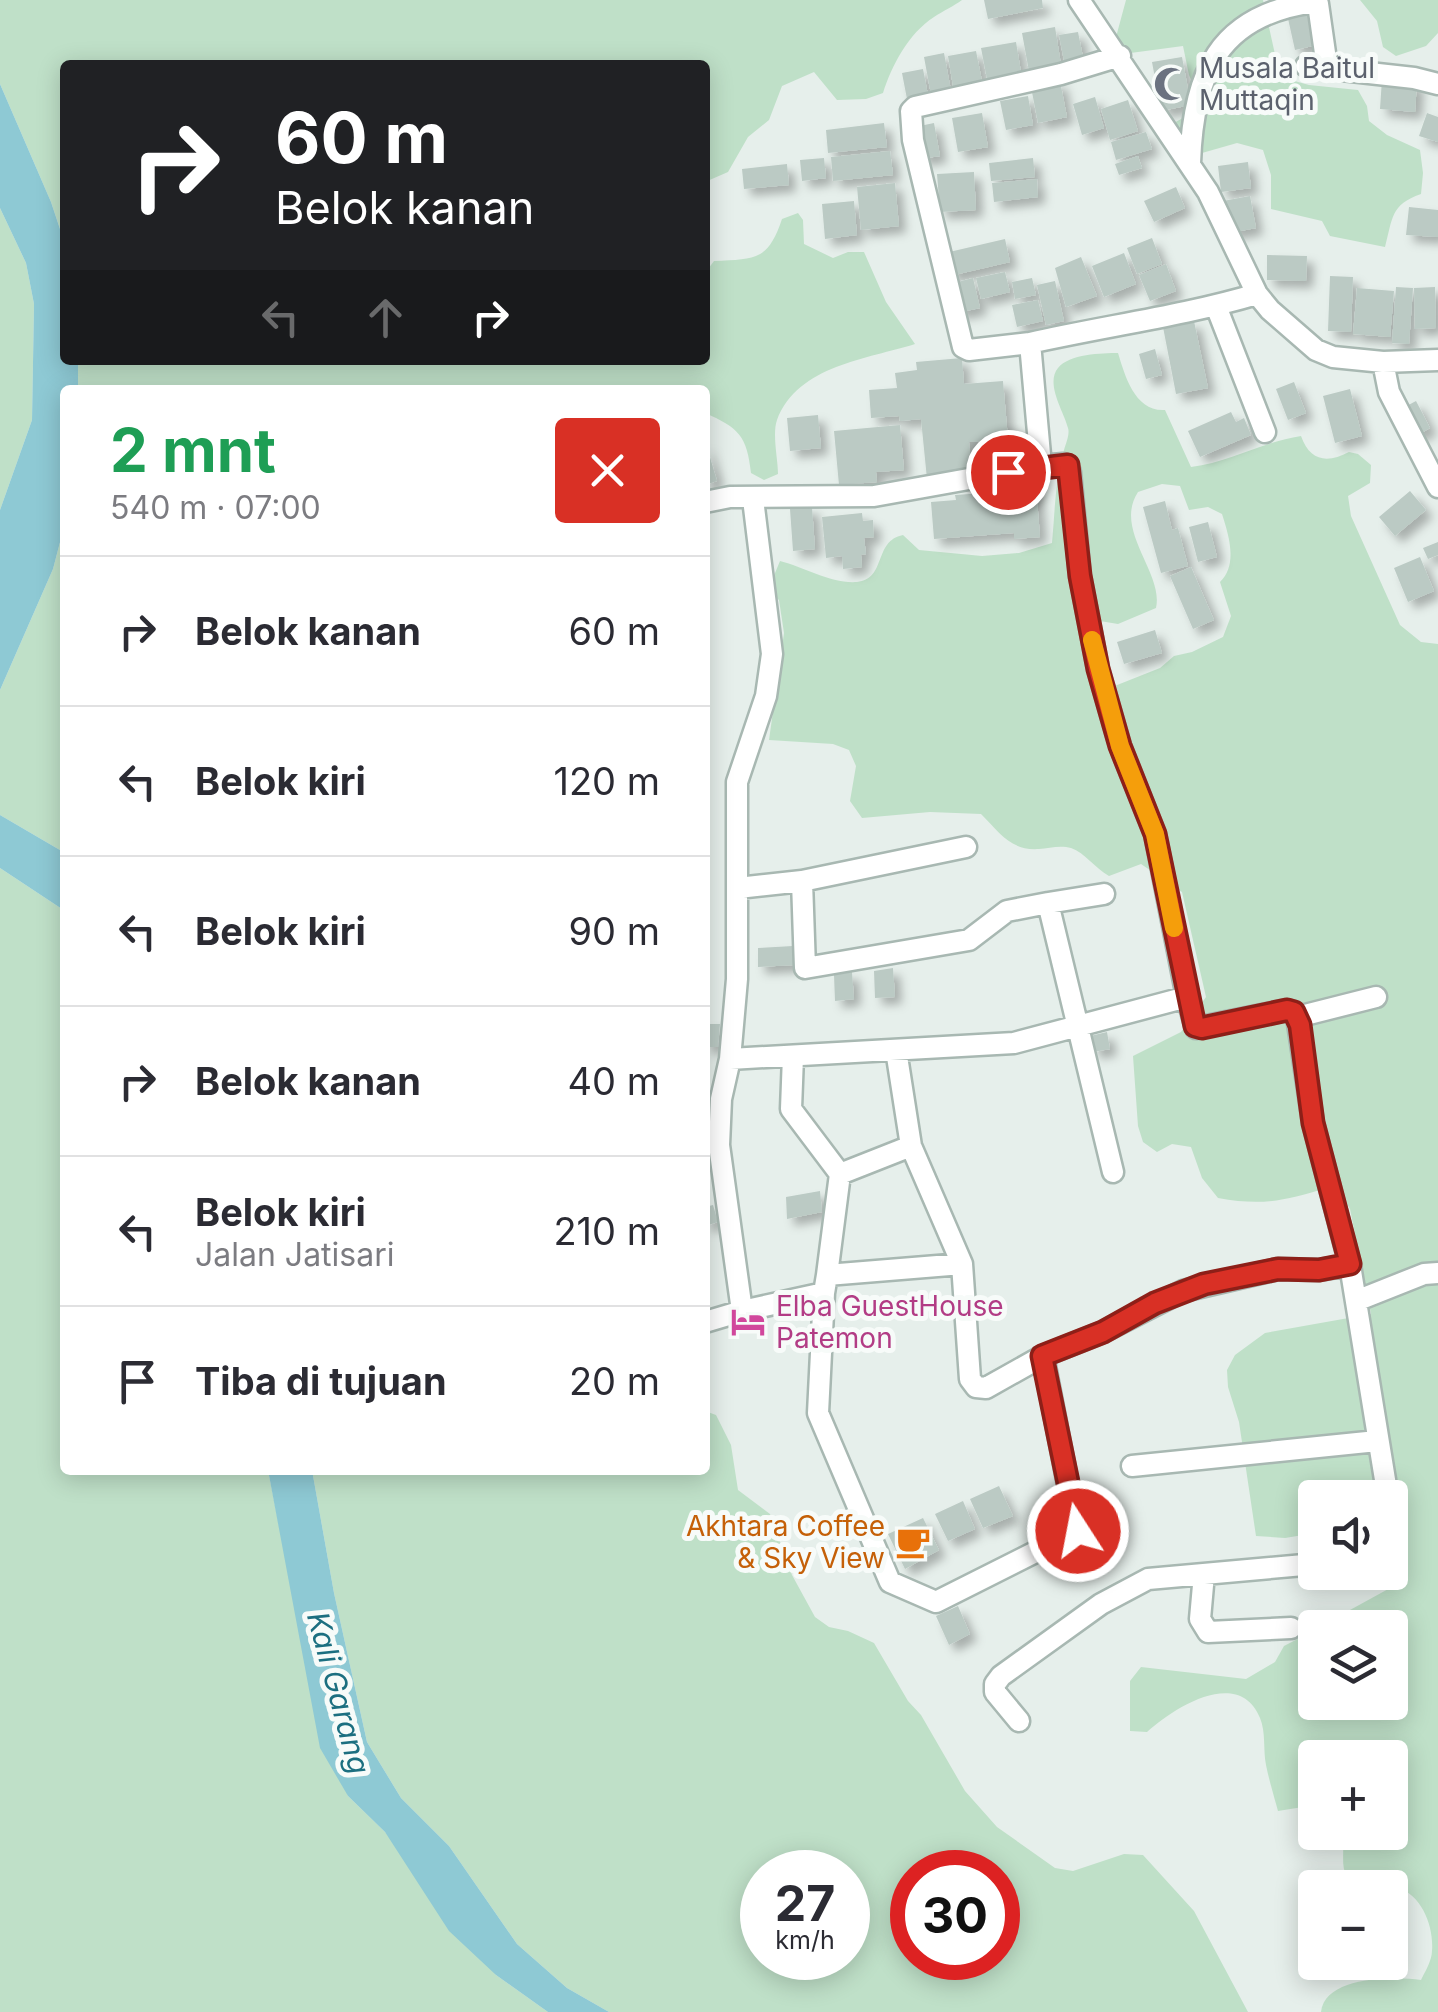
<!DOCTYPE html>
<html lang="id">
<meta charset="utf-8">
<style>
:root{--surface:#fff;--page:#f7f7f7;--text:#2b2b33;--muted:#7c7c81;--line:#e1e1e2}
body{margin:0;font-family:Inter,sans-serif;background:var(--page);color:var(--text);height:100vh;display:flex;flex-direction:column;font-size:38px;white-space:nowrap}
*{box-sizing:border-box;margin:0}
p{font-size:32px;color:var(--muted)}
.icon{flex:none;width:55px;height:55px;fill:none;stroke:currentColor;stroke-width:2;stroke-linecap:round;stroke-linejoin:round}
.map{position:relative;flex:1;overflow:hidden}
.panel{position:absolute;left:60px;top:385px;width:650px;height:1090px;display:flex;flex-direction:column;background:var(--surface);border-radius:10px;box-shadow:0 5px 25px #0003}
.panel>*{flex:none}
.hud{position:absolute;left:60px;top:60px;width:650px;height:305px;border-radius:10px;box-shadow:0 5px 25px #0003;background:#202124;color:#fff;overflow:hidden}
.fabs{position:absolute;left:1298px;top:1480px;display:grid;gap:20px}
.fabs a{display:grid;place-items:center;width:110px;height:110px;border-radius:10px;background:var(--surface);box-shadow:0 5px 25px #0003;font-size:50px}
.speed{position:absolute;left:740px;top:1850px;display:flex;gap:20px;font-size:50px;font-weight:700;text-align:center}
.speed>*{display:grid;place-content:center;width:130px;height:130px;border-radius:50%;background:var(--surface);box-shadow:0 5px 25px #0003;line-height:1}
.speed small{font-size:25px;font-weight:400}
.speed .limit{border:15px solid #d22;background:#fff;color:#111}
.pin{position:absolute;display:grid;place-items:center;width:85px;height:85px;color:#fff;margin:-42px;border:5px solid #fff;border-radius:50%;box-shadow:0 2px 10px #0007}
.me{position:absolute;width:110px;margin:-55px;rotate:349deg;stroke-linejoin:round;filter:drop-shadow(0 0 8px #0008)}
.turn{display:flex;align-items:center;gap:35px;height:210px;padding:0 50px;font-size:45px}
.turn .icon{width:130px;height:130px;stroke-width:2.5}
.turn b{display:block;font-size:70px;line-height:85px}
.lanes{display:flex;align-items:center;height:95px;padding:0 50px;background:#0003;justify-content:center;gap:50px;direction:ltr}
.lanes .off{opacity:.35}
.round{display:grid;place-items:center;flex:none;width:105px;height:105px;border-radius:10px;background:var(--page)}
.overview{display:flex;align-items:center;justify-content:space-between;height:170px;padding:0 50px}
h1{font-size:60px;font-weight:700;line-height:75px;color:#1e9e55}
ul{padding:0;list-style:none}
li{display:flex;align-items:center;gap:30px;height:150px;padding:0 50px;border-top:2px solid var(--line)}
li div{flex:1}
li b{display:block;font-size:38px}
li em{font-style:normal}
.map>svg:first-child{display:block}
.green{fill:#bfe0c8;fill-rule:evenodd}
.water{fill:#8ec9d4}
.building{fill:#bbcac4;filter:url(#shadow)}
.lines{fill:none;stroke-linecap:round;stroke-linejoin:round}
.street-casing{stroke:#a8b8b2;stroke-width:25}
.street{stroke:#fff;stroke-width:20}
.route-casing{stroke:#8d1f18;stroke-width:25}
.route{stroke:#d93025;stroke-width:18}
.slow{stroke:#f59e0b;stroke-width:18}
.labels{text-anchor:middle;stroke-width:10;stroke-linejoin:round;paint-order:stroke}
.worship-label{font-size:28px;fill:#5b616d;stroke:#f7fbf9;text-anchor:start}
.hotel-label{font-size:28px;fill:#b23c85;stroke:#f7fbf9;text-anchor:start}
.food-label{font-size:28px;fill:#c56008;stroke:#f7fbf9;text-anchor:end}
.water-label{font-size:30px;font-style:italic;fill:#1c6f80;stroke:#f7fbf9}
</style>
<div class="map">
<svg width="1438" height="2012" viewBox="0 0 1438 2012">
<defs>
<filter id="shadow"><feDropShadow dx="7" dy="7" stdDeviation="5" flood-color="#0004"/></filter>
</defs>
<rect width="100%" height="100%" fill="#e6efeb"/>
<path class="green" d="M0,0H962C954,6 943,11 934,17C908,34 892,65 883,93L866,99L837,100L814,72L782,86L769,120L748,137L728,172L705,182V65H65V244L51,202L0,84Z
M1126,0H1263L1280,77L1309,85L1358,90L1367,106L1369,121L1387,135L1420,150L1423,173L1421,194C1390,205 1393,218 1385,247L1330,236L1322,221L1271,209V175L1263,150L1237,143L1202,153L1172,124L1203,107L1189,75L1183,46L1123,54L1116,37Z
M1360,0H1438V33L1426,46L1396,56L1383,47L1377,21Z
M0,208L26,263L34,304L32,420L0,510Z
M798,213L803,220L804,244L833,258L848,252H864L886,302L915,344C868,359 798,365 777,420C772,434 778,459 778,474L764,480L751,473C747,436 739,428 705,413V390H78V360H705V273L714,261C755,259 768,261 782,219Z
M1118,353C1125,376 1135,412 1165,410L1191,467C1230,462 1262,442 1301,436C1310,462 1328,463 1349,452L1358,454L1371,465L1370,483L1348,496L1351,516L1400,625L1421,642L1438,644V2012H1321C1325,1976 1394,1976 1421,1980C1425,1972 1432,1960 1432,1951C1434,1927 1422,1895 1398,1888C1381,1884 1358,1896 1347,1877C1339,1863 1347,1847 1340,1833L1390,1832V1758H1315V1805L1278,1811C1274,1796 1269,1780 1266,1765C1263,1750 1266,1732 1260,1718C1239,1666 1173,1708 1147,1732L1130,1731V1681L1141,1667L1246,1679L1275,1662L1284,1646L1315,1630V1702H1390V1628L1319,1627L1401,1582L1404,1542L1390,1539V1498H1315V1533L1285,1538L1256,1536L1239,1422L1228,1387L1227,1370L1235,1355L1265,1333L1371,1314L1350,1209L1341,1194L1326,1188C1285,1201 1261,1206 1218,1198L1202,1178L1191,1147L1172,1144L1157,1152L1143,1142L1138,1126L1133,1056L1181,1032L1206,997L1182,892L1141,864L1109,876C1095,868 1085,853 1071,848C1061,845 1049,848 1039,849C1011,851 1000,833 981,814L930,812L862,818L850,801L856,766L849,750L833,744L769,740L784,633L779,600L768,590L780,561C804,567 832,584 857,582C887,579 873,541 903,535L919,550L982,556L1019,553L1052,543C1055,511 1055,481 1064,450C1066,443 1070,434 1068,428C1064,412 1045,384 1058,368C1069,354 1102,353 1118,353ZM1162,484L1180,486L1189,510L1208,507L1222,514C1229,536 1238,565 1220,582L1231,616L1223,637L1192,652L1174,656L1160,668L1102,691C1088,664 1077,652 1092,624L1100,621L1118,624L1156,608C1164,573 1113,530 1138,492Z
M65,523V853L0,815V690L53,569Z
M0,868L65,911V1470H268L301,1637L348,1796L385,1832L496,1975L548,2012H0Z
M705,1411L716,1415L731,1445L738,1490L770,1514L792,1575L815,1617L829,1627L848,1631L874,1643L908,1701L921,1715L965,1791L997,1827L1055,1868L1073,1871L1124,1854L1143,1855L1194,1911L1248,2012H609L567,1988L517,1944L449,1846L401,1798L367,1742L334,1593L312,1470H705ZM762,1872H848V1958H762ZM912,1872H998V1958H912Z"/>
<path class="water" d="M0,84L51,202L65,244V360H78V390H65V523L53,569L0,690V510L32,420L34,304L26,263L0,208Z
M0,815L65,853V911L0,868Z
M268,1470H312L334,1593L367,1742L401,1798L449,1846L517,1944L567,1988L609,2012H548L496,1975L449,1931L385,1832L348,1796L320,1748Z"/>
<path class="building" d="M984,0H1042L1043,8L988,19Z
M1309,9L1317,45L1295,50L1287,14Z
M1055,27L1062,71L1030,77L1022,33Z
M1078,32L1083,57L1064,61L1059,35Z
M1016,42L1021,72L987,79L981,48Z
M976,51L982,81L953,86L948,56Z
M944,53L952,96L932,100L924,57Z
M1182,57L1191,105L1161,111L1152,62Z
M923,69L928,95L907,99L902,73Z
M1382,79L1417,82L1415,112L1380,109Z
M1060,81L1067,117L1038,123L1031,87Z
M1028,96L1033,125L1006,130L1000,101Z
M1095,97L1104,128L1082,135L1073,104Z
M1128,100L1138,131L1110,140L1101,109Z
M982,113L988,147L958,152L952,118Z
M1427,113L1438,117V142L1419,136Z
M884,123L887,147L828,153L826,130Z
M934,123L940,156L920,159L915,127Z
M1146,132L1152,149L1116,160L1111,142Z
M890,151L893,175L833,181L831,157Z
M1138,156L1142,168L1119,175L1115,164Z
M824,158L826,178L802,181L800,160Z
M1033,158L1035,177L991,181L989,163Z
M1248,162L1251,188L1221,192L1218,166Z
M787,164L789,185L744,189L742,169Z
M974,172L976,210L940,212L937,174Z
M1037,179L1038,197L994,202L992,183Z
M895,183L899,226L861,230L857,187Z
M1176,187L1185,208L1154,222L1144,201Z
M1250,196L1256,228L1230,233L1223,201Z
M854,201L857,235L825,239L822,204Z
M1409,207L1438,210V237L1406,235Z
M1152,238L1162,264L1137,274L1127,248Z
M1005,239L1010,262L950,276L945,253Z
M1124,253L1136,284L1104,297L1092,266Z
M1267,255L1307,256L1306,281L1267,280Z
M1081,257L1097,296L1066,307L1055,268Z
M1166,264L1176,291L1150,301L1139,275Z
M1005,272L1010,292L981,299L976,278Z
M1330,276L1353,277L1351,332L1328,331Z
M973,278L980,308L957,313L950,284Z
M1032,278L1036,295L1015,299L1012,282Z
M1055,281L1064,321L1046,325L1037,285Z
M1396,287L1413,288L1409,344L1392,343Z
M1435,287L1436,328L1415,329L1414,288Z
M1357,288L1394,291L1390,337L1353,334Z
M1038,300L1043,321L1017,327L1012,305Z
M1194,321L1208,388L1176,394L1163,327Z
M1155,349L1162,375L1146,379L1139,354Z
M962,358L964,384L1003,381L1008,439L969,442L972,475L927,479L921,419L900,421L899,416L871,418L869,390L897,388L895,373L917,370L916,362Z
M1294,382L1306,413L1288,420L1276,389Z
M1350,389L1362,436L1335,443L1323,396Z
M1416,401L1430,428L1416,436L1401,409Z
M1231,412L1236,422L1244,418L1251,435L1200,457L1188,431Z
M818,415L821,448L790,451L787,418Z
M900,425L904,470L876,472L877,482L839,485L834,431Z
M706,444L717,481L705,485V445Z
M1036,485L1040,537L1014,539V533L934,539L931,502L956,500L955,495L984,493V489Z
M1410,491L1426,510L1395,536L1379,517Z
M1165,501L1172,530L1178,528L1188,566L1161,573L1143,507Z
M812,507L815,549L793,551L790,509Z
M862,513L863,521L873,520L874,537L864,538L866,554L861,555L862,567L843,569L842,556L826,558L822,517Z
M1208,522L1217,557L1198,562L1189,527Z
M1438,542V555L1428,559L1423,548Z
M1420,557L1434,591L1408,602L1394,568Z
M1191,567L1214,620L1193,629L1170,576Z
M1155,630L1162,653L1124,664L1117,642Z
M793,946L794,965L758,967V948Z
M893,968L895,997L875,998L874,971Z
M852,972L854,999L835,1001L834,975Z
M705,1024H720L718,1047H705Z
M1107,1032L1110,1049L1093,1052L1090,1036Z
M820,1191L822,1212L787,1219L786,1197Z
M713,1205L718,1222L705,1226V1207Z
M999,1486L1013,1516L983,1528L970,1499Z
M963,1501L975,1529L948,1541L935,1514Z
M923,1518L939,1550L905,1569L888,1534Z
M958,1606L970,1634L949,1645L936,1616Z"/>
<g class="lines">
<g class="street-casing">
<path id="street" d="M1079,0L1208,192L1257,294L1270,310L1316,350L1333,357L1383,362L1438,360
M1306,66L1414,78L1438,84
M1190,163C1193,74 1218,15 1314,2L1318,4L1327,67
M1216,306L1265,432
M1030,343L969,350L963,347L913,140L911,111L915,107L1061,74L1120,56
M1383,362L1389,392L1438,487
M753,499L772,654L766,696L737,782V979L730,1059L721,1099L719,1145L742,1311L824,1293L827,1275L962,1264L970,1379L976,1387L986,1388L1043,1356L1103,1332L1183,1291L1278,1269L1319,1270L1350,1265L1388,1498
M705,502L730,497L874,496L1041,466L1030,343C1105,326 1183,316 1257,294
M802,881L966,847
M738,888L802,881L805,968L969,940L1007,911L1048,903L1113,1172
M1048,903L1104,894
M1187,997L1196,1028L1287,1010L1294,1012L1297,1017L1313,1123L1350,1265
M1297,1017L1376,997
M896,1050L911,1146L962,1264
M793,1056L791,1109L840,1174L827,1275
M730,1059L1014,1043L1187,997L1155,834L1120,746L1098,669L1080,576L1070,472L1063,464L1041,466
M840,1174L911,1146
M824,1293L818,1413L890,1582L936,1602L1077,1531L1043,1356
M1356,1301L1424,1274L1438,1273
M705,1322L742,1311
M1132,1466L1377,1441
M1390,1507L1395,1530L1390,1546
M1204,1574L1200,1619L1208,1632L1291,1628
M1019,1721L995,1692V1684L1001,1676L1101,1604L1148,1579L1315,1564"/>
</g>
<use href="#street" class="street"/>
</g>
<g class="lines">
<g class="route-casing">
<path id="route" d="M1008,472L1068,465L1080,576L1098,669L1120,746L1155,834L1195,1026L1202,1028L1287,1010L1294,1012L1300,1025L1313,1123L1350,1264L1319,1270L1278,1269L1204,1284L1155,1303L1103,1332L1042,1356L1078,1531"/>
</g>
<use href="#route" class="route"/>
<path class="slow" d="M1092,640L1120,746L1155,834L1174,928"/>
</g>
<defs>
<g id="mosque-bare" transform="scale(2.7)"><path d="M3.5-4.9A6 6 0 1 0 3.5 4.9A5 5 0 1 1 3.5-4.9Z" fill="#6b7280" stroke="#f7fbf9" stroke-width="2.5" paint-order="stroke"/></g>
<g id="hotel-bare" transform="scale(2.7)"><path d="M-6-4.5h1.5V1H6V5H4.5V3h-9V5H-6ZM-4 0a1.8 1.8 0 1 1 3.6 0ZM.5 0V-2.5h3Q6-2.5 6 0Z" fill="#d1479c" stroke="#f7fbf9" stroke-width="2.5" paint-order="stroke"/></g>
<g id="cafe-bare" transform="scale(2.7)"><path d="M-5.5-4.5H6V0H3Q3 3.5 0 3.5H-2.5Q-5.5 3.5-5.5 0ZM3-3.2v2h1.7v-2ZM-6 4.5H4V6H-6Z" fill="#e8710a" stroke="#f7fbf9" stroke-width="2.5" paint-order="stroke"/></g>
</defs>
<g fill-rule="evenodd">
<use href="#mosque-bare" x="1171" y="84"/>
<use href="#hotel-bare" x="748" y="1322"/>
<use href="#cafe-bare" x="913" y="1542"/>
</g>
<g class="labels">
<g class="worship-label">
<text x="1199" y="78">Musala Baitul<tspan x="1199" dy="32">Muttaqin</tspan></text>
</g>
<g class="hotel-label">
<text x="776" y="1316">Elba GuestHouse<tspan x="776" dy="32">Patemon</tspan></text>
</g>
<g class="food-label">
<text x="885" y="1536">Akhtara Coffee<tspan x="885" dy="32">&amp; Sky View</tspan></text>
</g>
<g class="water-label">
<text transform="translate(338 1693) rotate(75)" y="10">Kali Garang</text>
</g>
</g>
</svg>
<div class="fabs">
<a><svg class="icon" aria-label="sound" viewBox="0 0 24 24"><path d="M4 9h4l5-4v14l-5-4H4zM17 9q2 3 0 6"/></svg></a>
<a><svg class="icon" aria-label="layers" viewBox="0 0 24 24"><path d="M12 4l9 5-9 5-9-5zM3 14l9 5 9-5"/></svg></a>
<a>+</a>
<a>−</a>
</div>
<div class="speed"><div>27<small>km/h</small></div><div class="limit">30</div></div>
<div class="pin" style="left:1008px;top:472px;background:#d93025"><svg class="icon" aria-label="arrive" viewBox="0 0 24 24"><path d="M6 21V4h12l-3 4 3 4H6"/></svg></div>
<svg class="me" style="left:1078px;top:1531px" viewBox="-20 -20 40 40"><circle r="17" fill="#d93025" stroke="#fff" stroke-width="3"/><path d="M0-11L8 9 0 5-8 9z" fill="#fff"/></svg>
<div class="hud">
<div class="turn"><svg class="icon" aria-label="right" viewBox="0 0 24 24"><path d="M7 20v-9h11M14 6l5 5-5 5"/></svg><div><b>60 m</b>Belok kanan</div></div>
<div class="lanes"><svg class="icon off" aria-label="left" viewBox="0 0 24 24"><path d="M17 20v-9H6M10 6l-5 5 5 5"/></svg><svg class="icon off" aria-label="ahead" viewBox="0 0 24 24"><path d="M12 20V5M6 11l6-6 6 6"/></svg><svg class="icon" aria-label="right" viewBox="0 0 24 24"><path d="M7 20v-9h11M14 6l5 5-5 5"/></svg></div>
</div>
<section class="panel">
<div class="overview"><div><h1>2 mnt</h1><p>540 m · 07:00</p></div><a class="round" style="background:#d93025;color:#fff"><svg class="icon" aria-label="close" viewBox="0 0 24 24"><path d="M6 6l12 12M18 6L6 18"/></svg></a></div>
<ul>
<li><svg class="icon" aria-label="right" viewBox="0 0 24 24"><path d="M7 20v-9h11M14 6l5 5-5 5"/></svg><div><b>Belok kanan</b></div><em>60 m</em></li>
<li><svg class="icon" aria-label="left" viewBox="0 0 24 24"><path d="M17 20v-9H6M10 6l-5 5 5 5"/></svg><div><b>Belok kiri</b></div><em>120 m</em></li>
<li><svg class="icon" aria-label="left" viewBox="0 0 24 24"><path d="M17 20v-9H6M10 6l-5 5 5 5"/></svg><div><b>Belok kiri</b></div><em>90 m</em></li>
<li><svg class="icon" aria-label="right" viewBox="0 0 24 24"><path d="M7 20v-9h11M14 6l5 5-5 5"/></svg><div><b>Belok kanan</b></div><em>40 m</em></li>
<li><svg class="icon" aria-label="left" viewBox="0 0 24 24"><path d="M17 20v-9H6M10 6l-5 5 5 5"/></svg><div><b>Belok kiri</b><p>Jalan Jatisari</p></div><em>210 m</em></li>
<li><svg class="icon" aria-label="arrive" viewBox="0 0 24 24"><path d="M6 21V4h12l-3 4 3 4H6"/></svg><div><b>Tiba di tujuan</b></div><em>20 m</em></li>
</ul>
</section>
</div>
